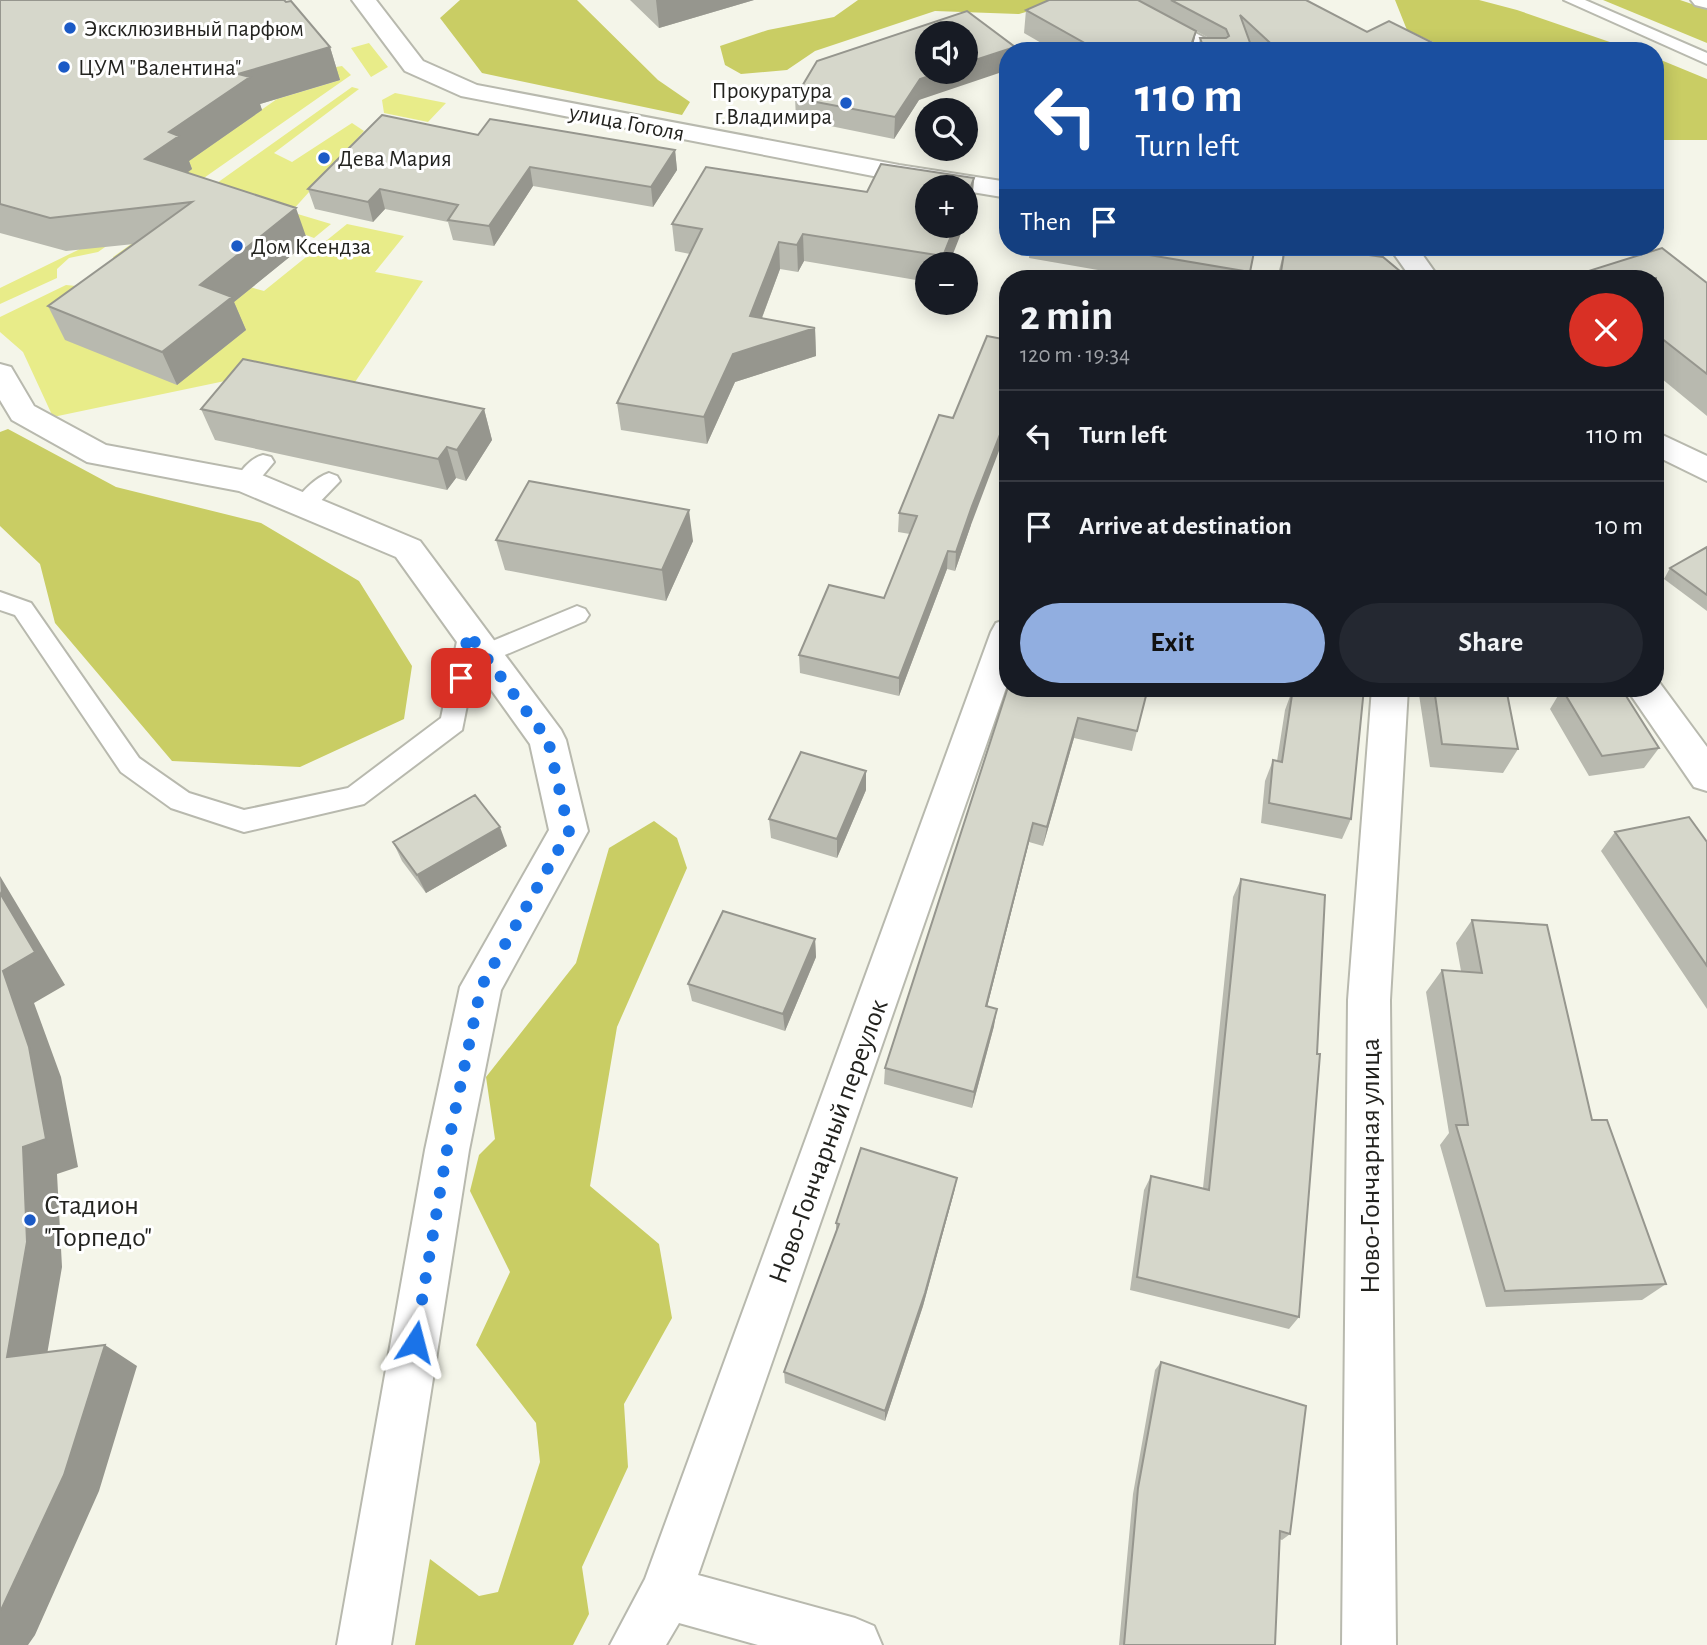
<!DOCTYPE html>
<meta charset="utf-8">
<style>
:root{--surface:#171b24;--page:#242831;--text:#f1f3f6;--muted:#9ea1a6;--line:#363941;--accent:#91aee0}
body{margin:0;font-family:"Alegreya Sans",sans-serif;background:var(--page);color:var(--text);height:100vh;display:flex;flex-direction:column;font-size:26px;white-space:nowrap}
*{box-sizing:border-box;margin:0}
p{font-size:23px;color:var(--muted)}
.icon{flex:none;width:38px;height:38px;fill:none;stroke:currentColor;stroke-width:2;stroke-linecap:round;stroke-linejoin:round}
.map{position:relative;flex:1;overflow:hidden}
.details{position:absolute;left:999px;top:270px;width:665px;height:427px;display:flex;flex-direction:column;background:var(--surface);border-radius:28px;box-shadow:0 4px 18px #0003}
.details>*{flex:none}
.hud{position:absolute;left:999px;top:42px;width:665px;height:214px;border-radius:28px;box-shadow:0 4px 18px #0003;background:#1a4fa0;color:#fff;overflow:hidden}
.tools{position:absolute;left:915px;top:21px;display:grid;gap:14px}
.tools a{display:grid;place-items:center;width:63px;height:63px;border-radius:50%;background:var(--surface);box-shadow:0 4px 18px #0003;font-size:35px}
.pin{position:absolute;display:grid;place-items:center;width:60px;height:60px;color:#fff;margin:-30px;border-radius:14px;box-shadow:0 4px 10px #0006}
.me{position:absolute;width:77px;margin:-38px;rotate:9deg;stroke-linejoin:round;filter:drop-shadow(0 0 5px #0008)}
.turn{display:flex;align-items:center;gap:24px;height:147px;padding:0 21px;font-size:32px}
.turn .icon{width:91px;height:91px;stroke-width:2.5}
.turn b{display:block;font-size:49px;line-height:60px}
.then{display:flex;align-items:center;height:66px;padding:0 21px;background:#0003;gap:14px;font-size:26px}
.round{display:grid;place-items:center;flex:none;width:74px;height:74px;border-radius:37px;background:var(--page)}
.summary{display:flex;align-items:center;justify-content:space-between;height:119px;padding:0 21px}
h1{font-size:42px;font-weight:600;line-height:52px}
.action{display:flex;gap:14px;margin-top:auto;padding:14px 21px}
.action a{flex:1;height:80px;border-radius:42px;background:var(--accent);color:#111;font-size:28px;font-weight:600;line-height:80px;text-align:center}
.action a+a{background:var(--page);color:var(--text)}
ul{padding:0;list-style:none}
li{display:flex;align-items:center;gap:21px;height:91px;padding:0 21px;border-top:2px solid var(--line)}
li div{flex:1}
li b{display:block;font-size:26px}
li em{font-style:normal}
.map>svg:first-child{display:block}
.green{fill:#e8ec89}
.forest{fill:#c9cd64}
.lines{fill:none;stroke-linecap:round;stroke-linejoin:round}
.lane-casing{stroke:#b8b9ae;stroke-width:4}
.street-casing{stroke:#b8b9ae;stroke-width:4}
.lane{fill:#fff;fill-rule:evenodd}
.street{fill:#fff;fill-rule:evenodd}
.wall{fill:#b8b9af}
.shaded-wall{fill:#96968e}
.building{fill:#d6d7cb;stroke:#96968e;stroke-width:2}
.route{stroke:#1a73e8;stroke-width:12;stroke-dasharray:0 21.6}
.poi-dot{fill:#1b5ac6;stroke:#fff;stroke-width:2.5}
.labels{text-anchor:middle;stroke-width:6;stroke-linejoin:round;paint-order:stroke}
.far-poi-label{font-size:23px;fill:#23231f;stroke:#fff;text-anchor:start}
.far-street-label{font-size:23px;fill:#23231f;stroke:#fff}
.street-label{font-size:28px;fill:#23231f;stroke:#fff}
.poi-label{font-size:28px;fill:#23231f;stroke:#fff;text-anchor:start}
</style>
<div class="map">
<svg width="1707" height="1645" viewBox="0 0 1707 1645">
<rect width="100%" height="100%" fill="#f4f5e9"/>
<path class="green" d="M369,43L388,67L371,77L351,48Z
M342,66L351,75L98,252L69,258L57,269V278L0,304V288L78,250L182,165L277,99L340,80L330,68Z
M352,87L359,89L274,153L292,162L352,123L364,131L291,212L331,224L314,238L264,219L155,260L264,291L347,224L404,236L375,272L423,281L353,385L258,374L53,417L23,352L0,332V317L66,285L76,286L115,261L113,257Z
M395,93L446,103L428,122L384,113L382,100Z"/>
<path class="forest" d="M460,0H577L658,80L690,102L682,115L482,73L440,18Z
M858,0H1067L1019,14L935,11L815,51L787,70L741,74L725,65L720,46L768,30L834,17Z
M1395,0H1479L1517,10L1636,51H1453L1407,30Z
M1603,0H1680L1707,9V43Z
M1656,58L1707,79V140H1656Z
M8,429L116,487L261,523L359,581L412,666L404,719L300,767L172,761L55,623L40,564L0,526V432Z
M654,821L677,838L687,868L617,1027L590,1186L659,1244L672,1318L624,1404L628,1467L582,1567L589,1614L573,1645H415L430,1559L479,1596L498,1592L540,1462L536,1423L476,1345L510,1272L470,1191L479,1155L495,1139L486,1077L576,963L609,848Z"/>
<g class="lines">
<g class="lane-casing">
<path id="lane" d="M1564,0H1585L1707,53V64Z
M263,455L271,457L274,462L254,486H238L235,481C241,470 251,458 263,455Z
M329,473L337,476L340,481L312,510H296L293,505C300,493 316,477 329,473Z
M0,592L31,603L139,758L189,793L244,810L348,788L441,718L460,627L468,624L476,627L480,633L478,647L577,606L585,609L589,615L585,621L493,660L484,663L476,660L462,730L364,804L244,832L171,808L121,772L15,615L0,610Z"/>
</g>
<g class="street-casing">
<path id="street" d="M352,0H376L423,61L477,85L899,165L1008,182V198L966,191V187H939L899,181L461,96L405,71Z
M1103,0H1133L1220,46L1223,51H1192L1107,5Z
M1691,0H1707V8L1695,5Z
M1389,247H1417L1439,278H1411Z
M0,364L11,367L34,406L106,445L257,473L420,541L561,730L566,740L588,831L501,990L469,1150L391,1645H337L425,1150L460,987L549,830L530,744L396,557L239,491L87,462L12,420L0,400Z
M1656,432L1707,456V481L1656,456Z
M1008,619V682L698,1575L855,1618L874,1626L882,1645H758L679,1623L666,1645H610L645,1579L991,632L996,623Z
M1656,678L1707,747V791L1694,787L1626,688H1656Z
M1372,688H1408L1390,1000L1396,1645H1342L1348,1000Z"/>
</g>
<use href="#lane" class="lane"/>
<use href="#street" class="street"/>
</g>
<path class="wall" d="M0,0L330,47L340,80L260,104L262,110L189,161L192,169L187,173L308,242L234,302L246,330L177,385L65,340L48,306L134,244L66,251L0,233Z
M630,0H754L659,28Z
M1139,0H1306L1367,32L1449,51H1258L1251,44L1253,51H1198L1200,38H1209L1196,31L1192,51H1055L1024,33L1026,10Z
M1015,47V51H1008L919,100L894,139L796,119L795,98Z
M478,135L675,150L677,170L653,207L533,186L494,246L453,240L448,222L385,209L373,222L315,209L308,189Z
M974,178L972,205L966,221V187L949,264H928V282L804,261L798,272L780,269L762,318L815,328L816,356L735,382L707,444L621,430L617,403L690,254L675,251L672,224L867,192Z
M1030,247H1255L1248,278H1144L1029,258Z
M1285,247L1401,278H1277Z
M1662,248L1707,283V416L1656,374V278H1577L1579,274Z
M201,409H484L492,440L466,481L456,478L447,490L215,440Z
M899,513L971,525L955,571L947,569L899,696L800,673L799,655L884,598L910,534L898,532Z
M496,540L693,541L666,601L505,570Z
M1707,547V611L1664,579L1670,568Z
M1008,687L1148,688L1132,751L1074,738L1043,846L1029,842L987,1007L994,1026L972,1108L884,1084L885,1068Z
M1293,688L1303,690L1304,688H1364L1351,819L1342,839L1261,823L1265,781L1273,760L1277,761L1285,710Z
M1418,688H1506L1518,749L1503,773L1430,767Z
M1562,689L1659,748L1644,768L1589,776L1550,709Z
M866,790L837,858L771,838L769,819Z
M1615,832L1707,842V1009L1601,851Z
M393,842L507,846L426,893L402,861Z
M1241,879L1299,1317L1289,1329L1130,1290L1144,1190L1151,1176L1203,1188L1233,897Z
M1472,920L1592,1120L1666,1284L1642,1300L1486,1307L1440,1145L1449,1133L1426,992L1442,970L1461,971L1456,943Z
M815,939L816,957L785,1031L692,1001L688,984Z
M957,1178L954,1192L923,1306L885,1421L785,1383L784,1372L836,1232V1223Z
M1161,1362L1290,1534L1282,1540L1279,1539L1275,1645H1119L1133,1494L1155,1370Z"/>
<path class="shaded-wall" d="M656,0H754L659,28Z
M1196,31L1192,51H1189Z
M330,47L340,80L260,104L262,110L189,161L192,169L159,193L145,159L169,132L238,74Z
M1015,47V51H1008V70L919,100L894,139L895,117L920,79L941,72H966V63Z
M675,150L677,170L653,207L651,187Z
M530,167L533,186L494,246L489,226Z
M974,178L972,205L966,221V199Z
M380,189L385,209L373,222L368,202Z
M296,208L308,242L234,302L246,330L177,385L162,352L200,285Z
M955,226H964L949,264H943V256Z
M803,234L804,261L798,272L797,245Z
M779,242L780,269L752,344L750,316Z
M815,328L816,356L735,382L707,444L704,417L733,354Z
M484,409L492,440L466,481L457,450Z
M1008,414V427L971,525L955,571L956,552L972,506Z
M447,447L456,478L447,490L438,459Z
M689,510L693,541L666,601L662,570Z
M948,551L947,569L899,696V678Z
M1078,718L1074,738L1043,846L1047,827Z
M866,771V790L837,858V839Z
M1033,823L1029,842L983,1023L986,1006Z
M500,827L507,846L426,893L417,875Z
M0,876L65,985L34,1003L61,1077L78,1167L57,1174L62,1267L43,1378L7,1357L3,971Z
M815,939L816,957L785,1031L783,1014Z
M997,1009L994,1026L972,1108L974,1092Z
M957,1178L954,1192L923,1306L885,1421V1411Z
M105,1345L137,1366L99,1491L35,1635L28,1645H0V1612Z"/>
<path class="building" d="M0,0H284L286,2L291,1L330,47L238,74L250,77L169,132L179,136L145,159L296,208L200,285L232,297L162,352L48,306L192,202L50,218L0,204Z
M1049,0H1138L1196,31L1189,51H1099L1026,10Z
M1171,0H1306L1367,32L1389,21L1449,51H1279L1240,15L1253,51H1205L1200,38H1226L1229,36L1226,29Z
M967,11L1015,47L966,63V33H928V72H941L920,79L895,117L795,98L817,61Z
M382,115L478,135L490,119L675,150L651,187L530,167L489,226L448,220L458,205L380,189L368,202L308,189Z
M881,164L974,178L966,199V187H928V226H955L943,256L803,234L797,245L779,242L750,316L815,328L733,354L704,417L617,403L702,229L672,224L706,167L867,192Z
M1102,247H1255L1250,272Z
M1285,247H1312L1383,257L1401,272V278H1280Z
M1662,248L1707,283V374L1656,334V278H1585L1579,274Z
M987,336L1008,340V414L972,506L956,552L948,551L899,678L799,655L829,585L884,598L917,516L899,513L939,415L953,418Z
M243,359L484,409L457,450L447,447L438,459L201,409Z
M529,481L689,510L662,570L496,540Z
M1707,547V595L1670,568Z
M1008,687V688H1148L1137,731L1078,718L1047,827L1033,823L986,1006L997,1009L974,1092L885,1068Z
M1293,688L1308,691L1309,688H1364L1351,819L1269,803L1273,760L1282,762Z
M1434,688H1506L1518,749L1442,744Z
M1574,688H1621L1659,748L1602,756L1562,689Z
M801,752L866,771L837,839L769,819Z
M475,795L500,827L417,875L393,842Z
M1689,817L1707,842V966L1615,832Z
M1241,879L1325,895L1317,1054H1320L1299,1317L1137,1277L1151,1176L1209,1190Z
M0,893L35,952L3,971L29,1047L46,1139L23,1147L27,1242L7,1357L105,1345L64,1475L0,1612Z
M723,911L815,939L783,1014L688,984Z
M1472,920L1547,925L1592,1120H1607L1666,1284L1505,1291L1456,1125H1468L1442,970L1482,973Z
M861,1148L957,1178L925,1293L885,1411L784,1372L839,1224L836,1223Z
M1161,1362L1306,1406L1290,1534L1280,1531L1275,1645H1124L1138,1488Z"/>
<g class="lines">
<path class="route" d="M415,1342L447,1150L481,987L569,831L548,740L468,633L461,678"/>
</g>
<g class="poi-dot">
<circle cx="70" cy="28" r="7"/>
<circle cx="64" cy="67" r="7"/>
<circle cx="846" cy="103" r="7"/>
<circle cx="324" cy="158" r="7"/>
<circle cx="237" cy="246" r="7"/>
<circle cx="30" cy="1220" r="7"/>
</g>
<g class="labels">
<g class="far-poi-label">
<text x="84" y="36">Эксклюзивный парфюм</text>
<text x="78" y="75">ЦУМ "Валентина"</text>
<text x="832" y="98" text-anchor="end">Прокуратура<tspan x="832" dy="26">г.Владимира</tspan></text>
<text x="338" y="166">Дева Мария</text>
<text x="251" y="254">Дом Ксендза</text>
</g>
<g class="far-street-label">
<text transform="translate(627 122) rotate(11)" y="8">улица Гоголя</text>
</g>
<g class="street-label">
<text transform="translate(827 1141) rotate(-70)" y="10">Ново-Гончарный переулок</text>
<text transform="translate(1369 1166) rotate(-90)" y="10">Ново-Гончарная улица</text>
</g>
<g class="poi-label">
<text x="44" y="1214">Стадион<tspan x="44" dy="32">"Торпедо"</tspan></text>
</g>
</g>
</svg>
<div class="tools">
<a><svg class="icon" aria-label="sound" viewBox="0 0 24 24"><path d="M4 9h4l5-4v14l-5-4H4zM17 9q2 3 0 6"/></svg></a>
<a><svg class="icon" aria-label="search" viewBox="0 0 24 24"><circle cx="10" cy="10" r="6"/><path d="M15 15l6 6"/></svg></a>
<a>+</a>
<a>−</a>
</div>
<div class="pin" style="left:461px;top:678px;background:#d93025"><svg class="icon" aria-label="arrive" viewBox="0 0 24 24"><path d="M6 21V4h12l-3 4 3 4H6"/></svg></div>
<svg class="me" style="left:415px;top:1342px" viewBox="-20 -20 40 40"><path d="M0-17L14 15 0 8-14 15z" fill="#1a73e8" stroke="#fff" stroke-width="4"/></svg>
<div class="hud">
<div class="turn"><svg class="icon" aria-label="left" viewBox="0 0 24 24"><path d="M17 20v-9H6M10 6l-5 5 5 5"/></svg><div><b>110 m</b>Turn left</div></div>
<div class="then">Then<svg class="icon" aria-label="arrive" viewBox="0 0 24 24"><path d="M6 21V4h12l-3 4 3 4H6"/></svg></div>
</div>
<section class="details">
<div class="summary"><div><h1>2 min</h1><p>120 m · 19:34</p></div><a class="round" style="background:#d93025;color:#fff"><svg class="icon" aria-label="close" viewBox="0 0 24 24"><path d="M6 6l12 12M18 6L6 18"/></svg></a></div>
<ul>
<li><svg class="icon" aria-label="left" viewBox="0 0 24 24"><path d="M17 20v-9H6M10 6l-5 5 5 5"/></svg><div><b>Turn left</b></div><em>110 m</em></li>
<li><svg class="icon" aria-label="arrive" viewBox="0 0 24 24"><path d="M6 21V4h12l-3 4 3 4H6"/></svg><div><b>Arrive at destination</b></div><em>10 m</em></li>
</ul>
<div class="action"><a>Exit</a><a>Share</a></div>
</section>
</div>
